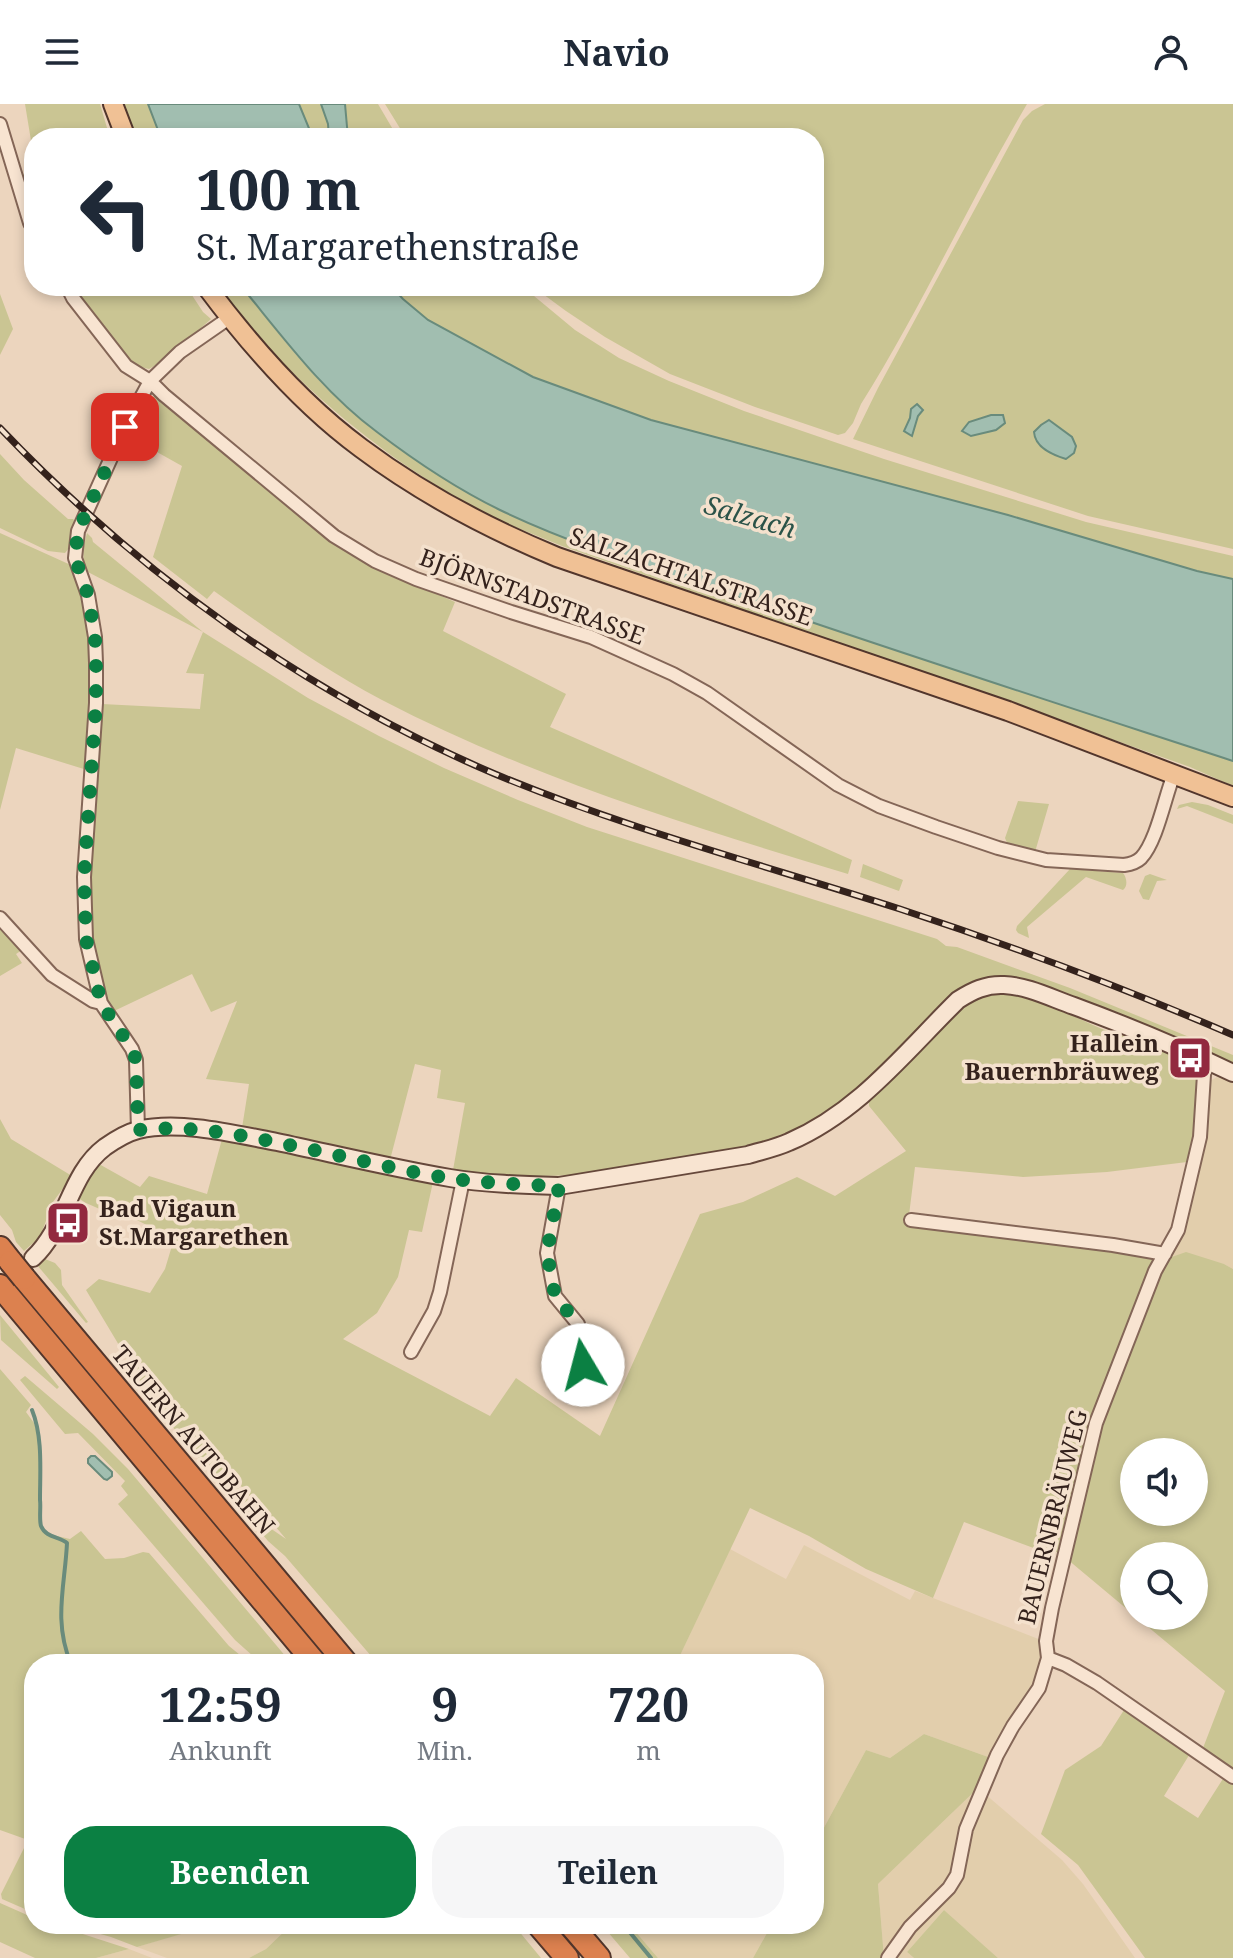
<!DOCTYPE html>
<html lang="de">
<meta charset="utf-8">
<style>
:root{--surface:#fff;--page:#f6f6f7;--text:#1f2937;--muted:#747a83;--accent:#0b8043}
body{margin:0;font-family:"Noto Serif",serif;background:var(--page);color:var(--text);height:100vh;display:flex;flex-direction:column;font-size:30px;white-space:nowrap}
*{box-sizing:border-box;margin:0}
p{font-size:26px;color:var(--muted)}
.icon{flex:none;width:44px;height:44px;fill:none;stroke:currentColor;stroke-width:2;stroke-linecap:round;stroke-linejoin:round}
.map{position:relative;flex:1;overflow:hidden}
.side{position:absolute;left:24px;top:1550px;width:800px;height:280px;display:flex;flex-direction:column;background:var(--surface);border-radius:32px;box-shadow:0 4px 12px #0003}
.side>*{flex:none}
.guide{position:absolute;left:24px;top:24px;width:800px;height:168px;border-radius:32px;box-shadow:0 4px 12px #0003;background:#fff;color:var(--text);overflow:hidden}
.tools{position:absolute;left:1120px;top:1334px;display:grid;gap:16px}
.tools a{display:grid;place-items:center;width:88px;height:88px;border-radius:50%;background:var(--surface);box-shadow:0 4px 12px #0003;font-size:40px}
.pin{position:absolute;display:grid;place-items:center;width:68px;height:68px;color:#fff;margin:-34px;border-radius:16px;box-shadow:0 4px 12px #0006}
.me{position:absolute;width:88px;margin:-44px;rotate:352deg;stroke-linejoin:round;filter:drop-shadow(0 0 6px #0008)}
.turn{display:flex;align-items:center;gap:28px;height:168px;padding:0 40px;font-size:36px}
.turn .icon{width:104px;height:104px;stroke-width:2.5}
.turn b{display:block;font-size:56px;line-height:68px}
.eta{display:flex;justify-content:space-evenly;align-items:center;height:136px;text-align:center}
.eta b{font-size:48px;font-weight:700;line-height:56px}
.action{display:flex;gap:16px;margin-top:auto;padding:16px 40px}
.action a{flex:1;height:92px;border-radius:32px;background:var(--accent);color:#fff;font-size:32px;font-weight:700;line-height:92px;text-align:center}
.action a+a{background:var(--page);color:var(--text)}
header{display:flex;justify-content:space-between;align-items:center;height:104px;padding:0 40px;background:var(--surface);font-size:36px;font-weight:700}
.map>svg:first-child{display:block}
.farmland{fill:#e2ceac}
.green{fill:#cac593;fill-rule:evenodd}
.water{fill:#a1beb0;stroke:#698b7c;stroke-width:2}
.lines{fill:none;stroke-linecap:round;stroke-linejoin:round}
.stream{stroke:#698b7c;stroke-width:4}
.street-casing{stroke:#846657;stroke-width:16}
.secondary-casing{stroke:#66483b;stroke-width:20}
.primary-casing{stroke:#52362c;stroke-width:22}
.highway-casing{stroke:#52362c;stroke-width:26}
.street{stroke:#f8e4d1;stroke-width:12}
.secondary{stroke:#f8e4d1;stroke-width:16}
.primary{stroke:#f0c195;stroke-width:18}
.highway{stroke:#dc814f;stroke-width:22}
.rail-casing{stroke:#34221c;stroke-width:7}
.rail{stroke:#f4e1cd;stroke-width:4;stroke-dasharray:12;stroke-linecap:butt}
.highway-bridge-casing{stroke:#52362c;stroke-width:26;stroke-linecap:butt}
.highway-bridge{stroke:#dc814f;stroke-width:22}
.route{stroke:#0b8043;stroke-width:14;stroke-dasharray:0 25.2}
.labels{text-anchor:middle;stroke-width:7;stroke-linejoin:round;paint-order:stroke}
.street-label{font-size:24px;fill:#34221c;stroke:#f4e1cd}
.poi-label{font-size:24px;font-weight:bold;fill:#34221c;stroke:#f4e1cd;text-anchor:end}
.water-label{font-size:26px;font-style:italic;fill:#2b5349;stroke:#f4e1cd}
</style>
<header><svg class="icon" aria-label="menu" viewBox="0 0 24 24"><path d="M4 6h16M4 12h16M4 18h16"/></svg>Navio<svg class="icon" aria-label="person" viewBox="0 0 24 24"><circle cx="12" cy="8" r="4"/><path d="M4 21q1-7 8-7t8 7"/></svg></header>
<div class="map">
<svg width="1233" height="1854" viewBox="0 0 1233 1854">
<rect width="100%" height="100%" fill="#ecd5be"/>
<path class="farmland" d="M1217,973L1233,977V1165L1224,1160L1169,1154L1208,978Z
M804,1441L910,1496L915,1487L1041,1536L1045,1557L1035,1585L991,1654L924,1630L890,1654L866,1646L814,1742V1560H676L730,1445L786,1475Z
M978,1684L1062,1756L1083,1780L1135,1854H998L944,1806L907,1848L914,1854H884L878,1780Z
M211,1820H292L266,1845L249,1854H167L137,1843Z
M629,1820H772L753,1854H658Z
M129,1845L152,1854H96Z"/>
<path class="green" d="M25,0H100L110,34H34V55Z
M120,0H148L161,34H133Z
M299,0H321L328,20L329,34H313Z
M345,0H378L398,34H348Z
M385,0H1027C969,98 922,203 861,300L853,319L845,329L838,331L755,303L670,270L605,233L566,207L532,182H814V34H406Z
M1045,0H1233V445L1088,412L853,335L878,284L1023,16L1032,7Z
M34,58V102L21,73Z
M73,182H186L203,208L211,215L166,255L149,265L137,262L125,254Z
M215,182H241C272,220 301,261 337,294C385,339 441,373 498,405L913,552L1233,657V682L1190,663L999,595L562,442C539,432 515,424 493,413C419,376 349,324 289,265C266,243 245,217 223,193Z
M391,182H522L575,226L619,254L669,277L744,307L884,355L1086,418L1233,452V475L1197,467L1008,411L651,316L533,273L428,216L403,195Z
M0,190L13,225L0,251Z
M155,290L380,465L455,498L443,527L566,590L550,623L852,756L848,770C690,722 530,673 382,596C323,565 269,526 214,487L207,495L153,453L182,362L130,333Z
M0,350L24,376L68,415H73L76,418L69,444L65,449L48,447L0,424Z
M0,429L73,462C81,485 88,510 91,535C97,577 90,623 87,666L16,644L0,706Z
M87,429L92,434L93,438L203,528L308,594L379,632L444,664L518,696L587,723L937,835L946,842L957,843L1070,884L1233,951V962L1003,873H989L974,879L903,946L845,996L789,1031L753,1042L582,1071L493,1073L453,1066L465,999L437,994L441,966L415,960L390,1056L242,1024L249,980L206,975L237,897L211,908L192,870L114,907L103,888L93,856L87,768L102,600L200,605L204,570L186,569L203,528L86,467C82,453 83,443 87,429Z
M1018,697L1049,700L1035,748L1008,741L1005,734Z
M1192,698L1208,701L1233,711V720L1187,702L1177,705L1179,701Z
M863,760L903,776L899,787L860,773Z
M1070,765L1123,769C1127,774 1128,782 1123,786L1086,773L1027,823L1029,834L1018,829L1016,826L1017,822Z
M1150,770L1167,776L1157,777L1149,796L1143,795L1139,787L1145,772Z
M0,818L25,844L16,850L22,859L0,872Z
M1001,889C1009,890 1018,891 1025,893C1055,900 1082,918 1110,928C1130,934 1190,946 1197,967C1204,985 1193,1038 1187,1058L1107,1068L1023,1073L915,1063L908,1119L1156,1152V1157L1098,1305L1063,1438L1058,1448L1047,1449L964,1418L933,1494L866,1465L809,1432L750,1404L676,1560H378L285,1452L268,1437L156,1303L86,1186L99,1175L150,1189L165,1165L174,1135L131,1113L111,1110L86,1099L78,1094L99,1060L140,1083L149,1072L207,1090L222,1035L433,1078L422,1128L409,1126L398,1173L377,1209L343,1235L490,1312L516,1274L600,1332L700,1110L743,1098L797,1073L835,1092L906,1047L869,1002V995L958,904L987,890ZM195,1329H196L286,1435L270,1424Z
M0,1015L11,1035L72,1072L53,1098L40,1133L24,1147L16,1138L12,1126L0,1111Z
M1186,1148L1224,1160L1233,1165V1669L1203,1644L1225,1587L1135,1512H1194V1452H1134V1511L1067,1455L1099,1324L1161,1163L1169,1154ZM1134,1348H1194V1408H1134Z
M45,1155L55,1159L61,1166L62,1181L88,1218L86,1219L37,1161Z
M0,1211L59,1283L57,1285L1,1236Z
M0,1265L31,1301L26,1308L34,1319L40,1337L42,1423L48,1430L70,1435L81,1427L105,1455L124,1454L143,1448L149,1449L229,1542L251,1560H34V1809L2,1795L1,1790L28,1736L0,1726Z
M25,1272L93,1330L128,1365L292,1560H262L235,1536L118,1400L128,1391L121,1382L125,1377L78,1329L65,1330L20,1276Z
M1124,1606L1191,1648L1164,1692L1198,1714L1226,1670L1233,1676V1854H1145L1078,1761L1041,1730L1065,1666L1101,1642Z
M924,1630L991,1654L978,1684L878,1780L884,1854H753L772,1820H814V1742L866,1646L890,1654Z
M0,1799L34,1814V1820H52L129,1845L96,1854H35L0,1838Z
M944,1806L998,1854H914L907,1848Z
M65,1820H211L212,1821L137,1843L111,1833Z
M292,1820H513L541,1854H249L266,1845Z
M601,1820H629L658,1854H630Z"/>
<path class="water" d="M148,0H299L313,34H161Z
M321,0H345L348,34H329L328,20Z
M241,182H391L403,195L428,216L533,273L651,316L1008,411L1197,467L1233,475V657C1077,606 922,556 767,503C679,473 583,446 500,406C457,385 415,357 377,328C323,288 283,233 241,182Z
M917,300L923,306L918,312L912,332L904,327L910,314L911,305Z
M991,311H1003L1005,319L996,326L971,332L962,327L969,318Z
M1049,316L1072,333L1076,342L1074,349L1066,355C1053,351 1035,344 1034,328L1041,321Z
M91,1352H95L112,1368V1372L107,1376L104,1375L88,1359V1355Z"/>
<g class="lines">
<path class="stream" d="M32,1306C43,1333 40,1367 40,1396C41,1403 39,1415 41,1422C46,1434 59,1432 67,1439C65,1482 53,1517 71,1560
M623,1820L651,1854"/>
<g class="street-casing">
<path id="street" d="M0,20L30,119L34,125
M67,182L73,194L126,262L150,277L164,291L334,432L375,457L416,475L511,508L591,533L673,570L707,589L838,681L879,702L936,723L998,744L1046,756L1124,761C1131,760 1137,758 1141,754C1157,737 1165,692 1174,670
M0,814L52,871L93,897L101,899
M138,1026L136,956L132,945L101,899L86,835L84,773L96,599V559L95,533L88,491L75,454L78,427L125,323L150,277L180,248L229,214
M559,1082L547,1149L555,1192L578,1220L583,1261L569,1292
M911,1116L1113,1141L1165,1150
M411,1248L434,1207L440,1188L463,1076
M1048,1554L1066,1561L1097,1579L1233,1673
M888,1854L910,1823L949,1784L957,1771L966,1725L997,1651L1013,1622L1039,1584L1048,1554L1046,1537L1052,1504L1096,1319L1155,1167L1178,1126L1200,1033L1205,955"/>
</g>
<g class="secondary-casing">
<path id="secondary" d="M33,1154C67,1122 69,1070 105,1043C115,1036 126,1029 138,1026C179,1016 235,1030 277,1038C334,1050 392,1064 450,1074C485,1080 523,1081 559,1082L748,1051C761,1047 776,1044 789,1038C859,1008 905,948 958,896C972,887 986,880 1004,881C1028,882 1051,894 1074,902C1128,922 1181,944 1233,969"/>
</g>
<g class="primary-casing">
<path id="primary" d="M113,0L126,34
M206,182C250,241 301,300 361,344C421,389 487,424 557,453L1008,607L1233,693"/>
</g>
<g class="highway-casing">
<path id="highway" d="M0,1144L11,1158
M24,1174L347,1560
M0,1182L316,1560
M538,1820L567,1854
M570,1820L599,1854"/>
</g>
<use href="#street" class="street"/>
<use href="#secondary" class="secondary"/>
<use href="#primary" class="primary"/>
<use href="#highway" class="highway"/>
<g class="rail-casing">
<path id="rail" d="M0,324C140,471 309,591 495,670C627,725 764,761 900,805C1012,842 1124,884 1233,931"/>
</g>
<use href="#rail" class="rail"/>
<g class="highway-bridge-casing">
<path id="highway-bridge" d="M11,1158L24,1174"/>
</g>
<use href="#highway-bridge" class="highway-bridge"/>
</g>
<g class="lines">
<path class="route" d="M125,323L78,427L75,454L88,491L95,533L96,559V599L84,773L86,835L101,899L132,945L136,956L138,1026C198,1020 255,1034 313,1046C361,1056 414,1070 462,1076C494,1079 527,1081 559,1082L547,1149L555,1192L578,1220L583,1261"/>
</g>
<defs>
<g id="bus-square" transform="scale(2.3)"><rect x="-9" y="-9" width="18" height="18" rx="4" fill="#92293f" stroke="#f4e1cd"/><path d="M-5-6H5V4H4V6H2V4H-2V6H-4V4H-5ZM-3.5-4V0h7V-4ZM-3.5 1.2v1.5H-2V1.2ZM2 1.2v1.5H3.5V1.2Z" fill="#fff"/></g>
</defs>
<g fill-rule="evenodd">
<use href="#bus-square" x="1190" y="954"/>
<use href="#bus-square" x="68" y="1119"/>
</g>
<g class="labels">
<g class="street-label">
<text transform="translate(691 473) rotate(19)" y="8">SALZACHTALSTRASSE</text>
<text transform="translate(532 493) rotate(20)" y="8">BJÖRNSTADSTRASSE</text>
<text transform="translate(193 1336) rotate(50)" y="8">TAUERN AUTOBAHN</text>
<text transform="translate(1053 1413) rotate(-76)" y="8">BAUERNBRÄUWEG</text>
</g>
<g class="poi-label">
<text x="1159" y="948">Hallein<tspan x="1159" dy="28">Bauernbräuweg</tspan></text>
<text x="99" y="1113" text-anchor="start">Bad Vigaun<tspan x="99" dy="28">St.Margarethen</tspan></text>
</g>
<g class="water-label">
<text transform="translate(750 413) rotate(16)" y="9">Salzach</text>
</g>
</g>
</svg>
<div class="tools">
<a><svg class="icon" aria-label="sound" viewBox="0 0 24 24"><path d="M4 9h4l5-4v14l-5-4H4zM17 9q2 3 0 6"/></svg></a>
<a><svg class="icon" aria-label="search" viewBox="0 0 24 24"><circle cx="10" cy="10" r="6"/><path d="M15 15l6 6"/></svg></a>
</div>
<div class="pin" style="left:125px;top:323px;background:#d93025"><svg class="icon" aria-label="arrive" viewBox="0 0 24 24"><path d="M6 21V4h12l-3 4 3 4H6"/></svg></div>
<svg class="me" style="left:583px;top:1261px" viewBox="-20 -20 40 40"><circle r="19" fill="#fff"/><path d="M0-13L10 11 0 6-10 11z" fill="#0b8043"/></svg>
<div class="guide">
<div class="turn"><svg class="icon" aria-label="left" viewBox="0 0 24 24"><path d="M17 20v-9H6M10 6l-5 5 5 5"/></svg><div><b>100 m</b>St. Margarethenstraße</div></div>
</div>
<section class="side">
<div class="eta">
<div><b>12:59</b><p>Ankunft</p></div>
<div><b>9</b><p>Min.</p></div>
<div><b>720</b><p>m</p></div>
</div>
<div class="action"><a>Beenden</a><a>Teilen</a></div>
</section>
</div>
